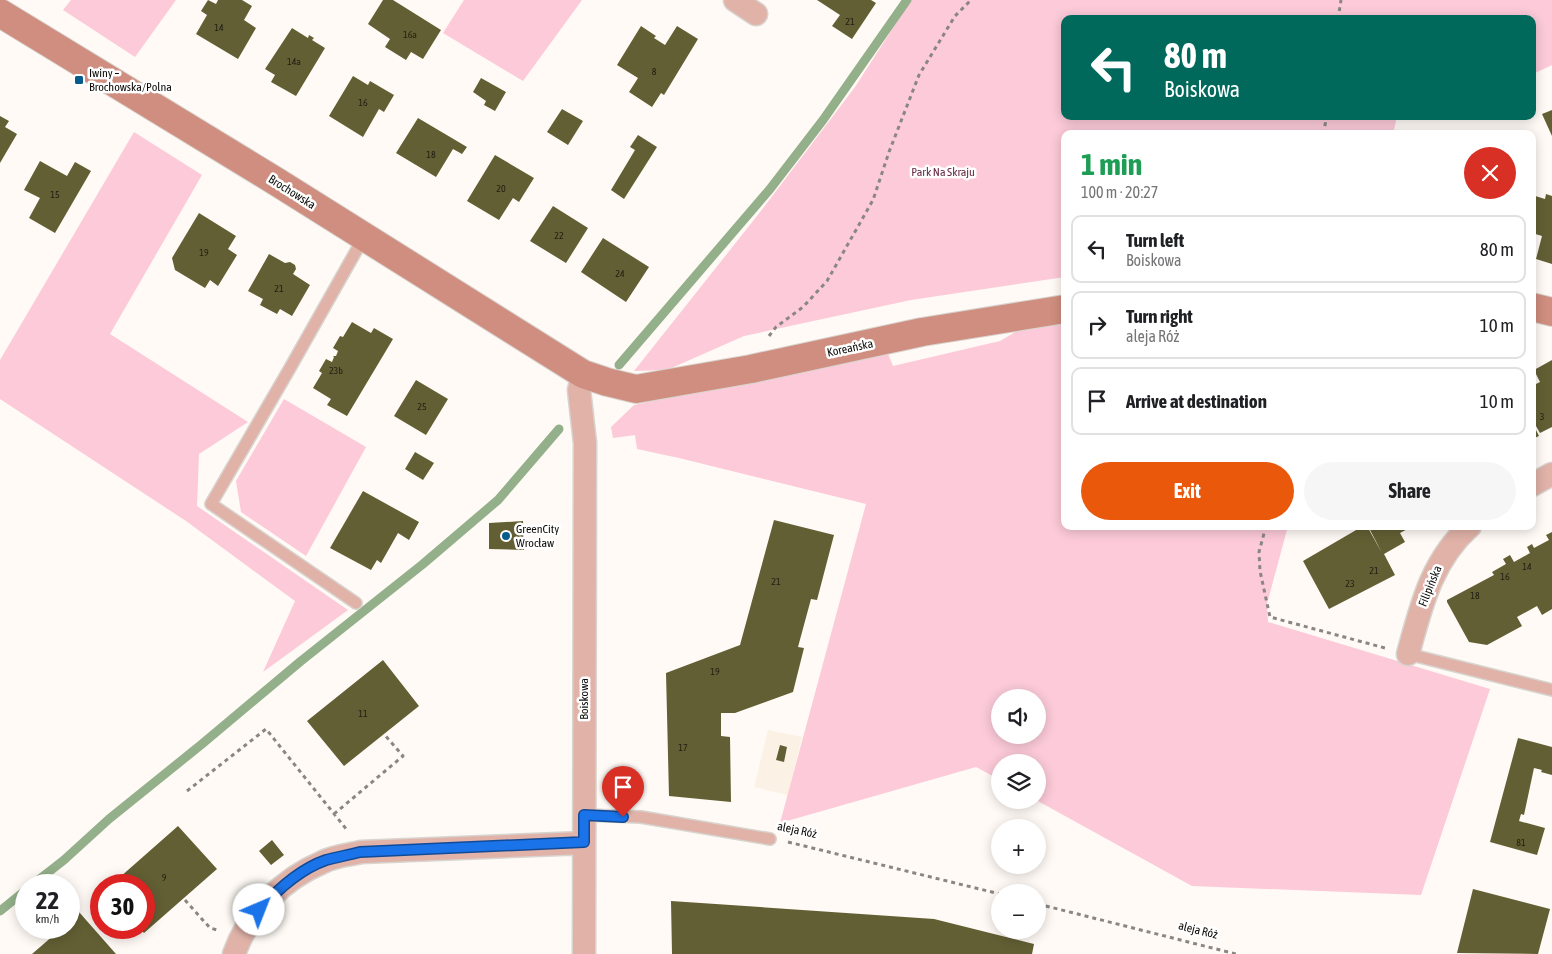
<!DOCTYPE html>
<meta charset="utf-8">
<style>
:root{--surface:#fff;--page:#f6f6f6;--text:#202124;--muted:#757577;--line:#e0e0e0;--accent:#ea580c}
body{margin:0;font-family:"Asap Condensed",sans-serif;background:var(--page);color:var(--text);height:100vh;display:flex;flex-direction:column;font-size:19px;white-space:nowrap}
*{box-sizing:border-box;margin:0}
p{font-size:16px;color:var(--muted)}
.icon{flex:none;width:28px;height:28px;fill:none;stroke:currentColor;stroke-width:2;stroke-linecap:round;stroke-linejoin:round}
.map{position:relative;flex:1;overflow:hidden}
.panel{position:absolute;left:1061px;top:130px;width:475px;height:400px;display:flex;flex-direction:column;background:var(--surface);border-radius:10px;box-shadow:0 2px 12px #0003}
.panel>*{flex:none}
.guide{position:absolute;left:1061px;top:15px;width:475px;height:105px;border-radius:10px;box-shadow:0 2px 12px #0003;background:#00695c;color:#fff;overflow:hidden}
.fabs{position:absolute;left:991px;top:689px;display:grid;gap:10px}
.fabs a{display:grid;place-items:center;width:55px;height:55px;border-radius:50%;background:var(--surface);box-shadow:0 2px 12px #0003;font-size:25px}
.speed{position:absolute;left:15px;top:874px;display:flex;gap:10px;font-size:25px;font-weight:700;text-align:center}
.speed>*{display:grid;place-content:center;width:65px;height:65px;border-radius:50%;background:var(--surface);box-shadow:0 2px 12px #0003;line-height:1}
.speed small{font-size:12px;font-weight:400}
.speed .limit{border:8px solid #d22;background:#fff;color:#111}
.pin{position:absolute;display:grid;place-items:center;width:42px;height:42px;color:#fff;margin:-51px -21px;border-radius:50% 50% 50% 0;rotate:-45deg;box-shadow:0 0 5px #0007}
.pin .icon{rotate:45deg}
.me{position:absolute;width:55px;margin:-28px;rotate:44deg;stroke-linejoin:round;filter:drop-shadow(0 0 4px #0008)}
.turn{display:flex;align-items:center;gap:18px;height:105px;padding:0 20px;font-size:22px}
.turn .icon{width:65px;height:65px;stroke-width:2.5}
.turn b{display:block;font-size:35px;line-height:42px}
.round{display:grid;place-items:center;flex:none;width:52px;height:52px;border-radius:26px;background:var(--page)}
.summary{display:flex;align-items:center;justify-content:space-between;height:85px;padding:0 20px}
h1{font-size:30px;font-weight:700;line-height:38px;color:#1e9e55}
.action{display:flex;gap:10px;margin-top:auto;padding:10px 20px}
.action a{flex:1;height:58px;border-radius:30px;background:var(--accent);color:#fff;font-size:20px;font-weight:700;line-height:58px;text-align:center}
.action a+a{background:var(--page);color:var(--text)}
ul{padding:0;list-style:none}
li{display:flex;align-items:center;gap:15px;height:68px;margin:0 10px 8px;padding:0 10px;border:2px solid var(--line);border-radius:10px}
li div{flex:1}
li b{display:block;font-size:19px}
li em{font-style:normal}
.map>svg:first-child{display:block}
.built{fill:#fcf1e5}
.green{fill:#fccad9;fill-rule:evenodd}
.lines{fill:none;stroke-linecap:round;stroke-linejoin:round}
.stream{stroke:#93b08a;stroke-width:9}
.building{fill:#635f34}
.lane-casing{stroke:#d8d4cf;stroke-width:14}
.street-casing{stroke:#d8d4cf;stroke-width:25}
.secondary-casing{stroke:#d8d4cf;stroke-width:30}
.path{stroke:#8a8783;stroke-width:3;stroke-dasharray:4 4;stroke-linecap:butt}
.lane{stroke:#e0b2a8;stroke-width:11}
.street{stroke:#e0b2a8;stroke-width:22}
.secondary{stroke:#cf8e7f;stroke-width:28}
.route-casing{stroke:#114b97;stroke-width:12}
.route{stroke:#1a73e8;stroke-width:9}
.poi-dot{fill:#045b8c;stroke:#fff;stroke-width:2}
.labels{text-anchor:middle;stroke-width:5;stroke-linejoin:round;paint-order:stroke}
.number-label{font-size:10px;fill:#222014}
.poi-label{font-size:12px;fill:#0c0b09;stroke:#fff;text-anchor:start}
.park-label{font-size:12px;fill:#692b43;stroke:#fff}
.street-label{font-size:12px;fill:#0c0b09;stroke:#fff}
</style>
<div class="map">
<svg width="1552" height="954" viewBox="0 0 1552 954">
<rect width="100%" height="100%" fill="#fffaf5"/>
<path class="built" d="M768,730L802,737L788,795L754,787Z"/>
<path class="green" d="M71,0H176L135,57L63,10Z
M464,0H582L523,81L443,33Z
M911,0H1552V65L1533,74L1532,19H1065V116H1397L1393,134H1065V277L911,300L744,336L667,370L634,371L757,216L855,87Z
M134,132L202,175L110,334L248,422L199,454L197,506L348,610L263,672L295,601L186,521L0,399V360Z
M1065,319V526H1288L1267,604L1268,622L1490,689L1421,895L1192,886L1036,800H1038V762H1000V780L976,767L780,823L866,504L679,458L637,449L635,435L613,438L611,427L634,405L886,349L893,366L1000,341L1029,324ZM1000,698H1038V735H1000Z
M284,399L366,447L306,556L241,512L236,481Z"/>
<g class="lines">
<path class="stream" d="M619,365L770,189L823,120L907,0
M32,885L64,860L109,819L202,744L301,661L423,564L498,500L559,429
M0,911L26,890"/>
</g>
<path class="building" d="M208,0L216,4L218,0H242L252,6L244,20L256,28L238,59L196,34L207,15L201,11Z
M383,0H393L441,30L423,59L411,52L406,60L385,47L390,39L368,24Z
M817,0H871L876,3L852,39L832,26L840,15Z
M641,26L656,36L654,38L665,45L677,26L698,39L664,95L661,93L652,107L629,92L638,78L617,65Z
M292,28L308,38L309,35L314,38L312,40L325,48L296,96L271,82L275,75L265,69Z
M353,76L368,85L370,81L394,95L384,112L379,109L363,137L329,116Z
M481,78L506,92L495,111L484,105L486,101L473,92Z
M562,109L583,121L568,145L547,132Z
M1552,110V136L1542,114Z
M0,116L9,121L5,127L17,134L0,163Z
M418,118L467,147L462,154L453,149L436,177L396,153Z
M638,135L657,147L624,199L611,190L635,150L630,147Z
M495,155L534,178L519,202L513,198L499,220L467,201Z
M40,161L67,176L75,162L91,171L55,233L29,218L40,198L24,190Z
M1546,194L1552,196V264L1536,259L1542,236L1532,233V195L1545,199Z
M553,206L588,228L566,263L530,241Z
M199,213L236,236L228,249L237,255L218,286L210,280L205,288L175,270L172,258Z
M603,238L649,267L626,302L581,272Z
M269,254L285,263L290,262L295,265L296,269L293,274L310,285L292,316L280,309L277,314L260,305L263,299L248,291Z
M352,322L371,333L374,328L393,339L347,416L327,405L331,399L313,388L322,373L319,371L326,359L332,362L334,357L333,356H336L338,351L333,348L340,336L343,337Z
M1552,360V427L1540,433L1532,419V386L1540,382L1534,370Z
M416,380L448,399L426,435L394,416Z
M1532,422L1539,436L1532,439Z
M415,452L434,463L423,480L405,469Z
M363,491L419,522L409,540L398,533L381,563L377,560L371,570L330,548Z
M774,520L834,535L817,600L811,599L798,647L804,648L793,692L735,713H721V736L730,737L731,802L669,796L666,673L740,645Z
M523,521L524,550L489,549V523Z
M1363,526H1367L1382,553L1368,526H1413L1400,533L1405,542L1384,554L1395,575L1329,609L1303,561Z
M1552,532V609L1542,615L1537,606L1517,617L1522,626L1487,645L1469,642L1447,602V600L1494,575L1492,572L1506,564L1503,559L1510,555L1514,562L1530,553L1527,547L1532,544L1534,548L1549,540L1546,535Z
M383,660L419,706L344,766L307,721Z
M1518,738L1552,747V775L1541,772L1542,770L1534,768L1524,815L1521,814L1519,821L1545,828L1537,855L1490,842Z
M780,745L787,747L784,762L776,760Z
M178,826L217,869L144,933L139,928H144V885H111Z
M272,840L284,855L271,865L259,851Z
M1473,889L1550,909L1538,954L1457,953Z
M671,901L934,919L1034,944L1032,954H672Z
M79,912L116,954H32L62,928H69V922Z"/>
<g class="lines">
<g class="lane-casing">
<path id="lane" d="M356,603L211,504L290,368L364,237
M1408,654L1552,690
M584,815L641,817L770,839"/>
</g>
<g class="street-casing">
<path id="street" d="M735,0L756,14
M583,374L579,390L585,443L584,954
M1532,485L1552,474
M1408,654C1421,607 1431,561 1470,526
M234,954C249,912 283,879 323,862C334,856 348,855 361,852L584,843"/>
</g>
<g class="secondary-casing">
<path id="secondary" d="M0,13L277,182L583,374L607,382L636,389L751,369L922,332L1065,309
M1532,307L1552,312"/>
</g>
<path class="path" d="M1338,19L1341,0
M1323,134L1327,116
M769,336L776,327L803,307L827,281L873,200L889,152L919,75L955,16L971,0
M1266,526L1259,552L1260,571L1270,617L1385,648
M187,791L266,729L347,830
M334,814L403,756L384,734
M788,842L1000,894
M185,900L210,928L217,930
M1038,904L1236,954"/>
<use href="#lane" class="lane"/>
<use href="#street" class="street"/>
<use href="#secondary" class="secondary"/>
</g>
<g class="lines">
<g class="route-casing">
<path id="route" d="M259,910C277,890 300,869 326,860C337,857 349,855 360,852L584,842V815L623,817"/>
</g>
<use href="#route" class="route"/>
</g>
<g class="poi-dot">
<rect x="74" y="75" width="10" height="10" rx="2.5"/>
<circle cx="506" cy="536" r="5"/>
</g>
<g class="labels">
<g class="number-label">
<text x="850" y="25">21</text>
<text x="219" y="31">14</text>
<text x="410" y="38">16a</text>
<text x="294" y="65">14a</text>
<text x="654" y="75">8</text>
<text x="363" y="106">16</text>
<text x="431" y="158">18</text>
<text x="501" y="192">20</text>
<text x="55" y="198">15</text>
<text x="559" y="239">22</text>
<text x="204" y="256">19</text>
<text x="620" y="277">24</text>
<text x="279" y="292">21</text>
<text x="336" y="374">23b</text>
<text x="422" y="410">25</text>
<text x="1542" y="420">3</text>
<text x="1527" y="570">14</text>
<text x="1374" y="574">21</text>
<text x="1505" y="580">16</text>
<text x="776" y="585">21</text>
<text x="1350" y="587">23</text>
<text x="1475" y="599">18</text>
<text x="715" y="675">19</text>
<text x="363" y="717">11</text>
<text x="683" y="751">17</text>
<text x="1521" y="846">81</text>
<text x="164" y="881">9</text>
</g>
<g class="poi-label">
<text x="89" y="77">Iwiny –<tspan x="89" dy="14">Brochowska/Polna</tspan></text>
<text x="516" y="533">GreenCity<tspan x="516" dy="14">Wrocław</tspan></text>
</g>
<g class="park-label">
<text x="943" y="176">Park Na Skraju</text>
</g>
<g class="street-label">
<text transform="translate(292 192) rotate(32)" y="4">Brochowska</text>
<text transform="translate(850 348) rotate(-12)" y="4">Koreańska</text>
<text transform="translate(1430 586) rotate(-68)" y="4">Filipińska</text>
<text transform="translate(584 699) rotate(-90)" y="4">Boiskowa</text>
<text transform="translate(797 830) rotate(12)" y="4">aleja Róż</text>
<text transform="translate(1198 930) rotate(14)" y="4">aleja Róż</text>
</g>
</g>
</svg>
<div class="fabs">
<a><svg class="icon" aria-label="sound" viewBox="0 0 24 24"><path d="M4 9h4l5-4v14l-5-4H4zM17 9q2 3 0 6"/></svg></a>
<a><svg class="icon" aria-label="layers" viewBox="0 0 24 24"><path d="M12 4l9 5-9 5-9-5zM3 14l9 5 9-5"/></svg></a>
<a>+</a>
<a>−</a>
</div>
<div class="speed"><div>22<small>km/h</small></div><div class="limit">30</div></div>
<div class="pin" style="left:623px;top:817px;background:#d93025"><svg class="icon" aria-label="arrive" viewBox="0 0 24 24"><path d="M6 21V4h12l-3 4 3 4H6"/></svg></div>
<svg class="me" style="left:259px;top:910px" viewBox="-20 -20 40 40"><circle r="19" fill="#fff"/><path d="M0-13L10 11 0 6-10 11z" fill="#1a73e8"/></svg>
<div class="guide">
<div class="turn"><svg class="icon" aria-label="left" viewBox="0 0 24 24"><path d="M17 20v-9H6M10 6l-5 5 5 5"/></svg><div><b>80 m</b>Boiskowa</div></div>
</div>
<section class="panel">
<div class="summary"><div><h1>1 min</h1><p>100 m · 20:27</p></div><a class="round" style="background:#d93025;color:#fff"><svg class="icon" aria-label="close" viewBox="0 0 24 24"><path d="M6 6l12 12M18 6L6 18"/></svg></a></div>
<ul>
<li><svg class="icon" aria-label="left" viewBox="0 0 24 24"><path d="M17 20v-9H6M10 6l-5 5 5 5"/></svg><div><b>Turn left</b><p>Boiskowa</p></div><em>80 m</em></li>
<li><svg class="icon" aria-label="right" viewBox="0 0 24 24"><path d="M7 20v-9h11M14 6l5 5-5 5"/></svg><div><b>Turn right</b><p>aleja Róż</p></div><em>10 m</em></li>
<li><svg class="icon" aria-label="arrive" viewBox="0 0 24 24"><path d="M6 21V4h12l-3 4 3 4H6"/></svg><div><b>Arrive at destination</b></div><em>10 m</em></li>
</ul>
<div class="action"><a>Exit</a><a>Share</a></div>
</section>
</div>
